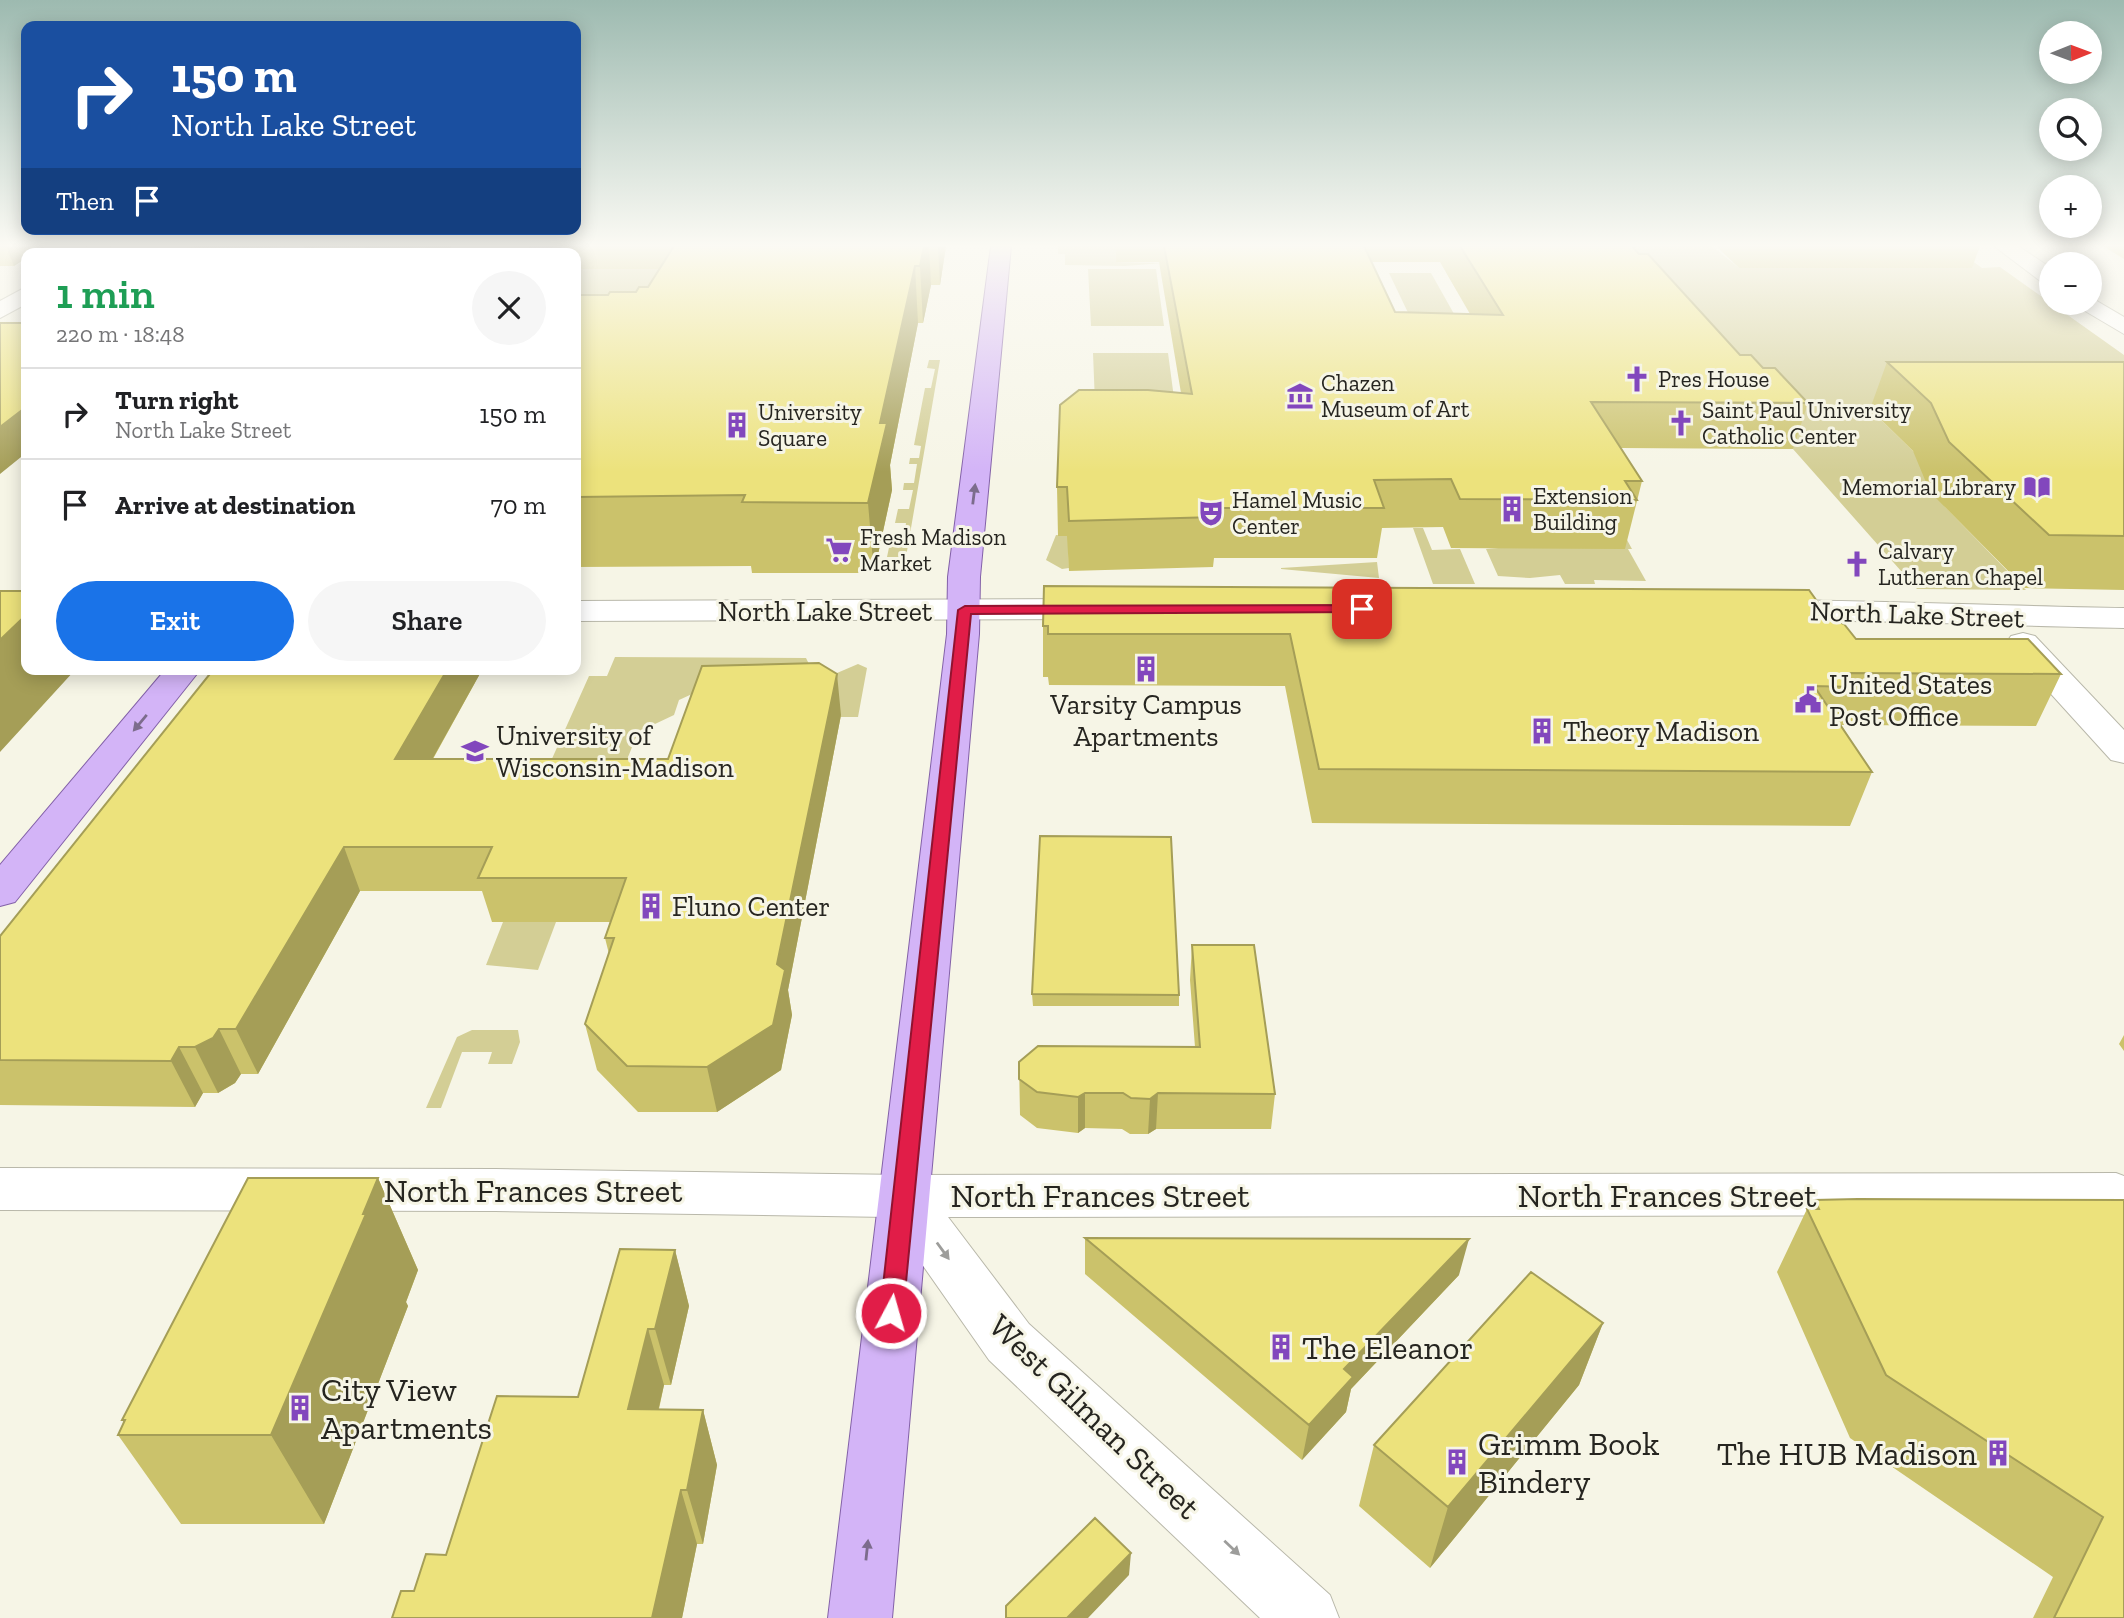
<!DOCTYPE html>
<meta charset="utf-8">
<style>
:root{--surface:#fff;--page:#f6f6f6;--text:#202124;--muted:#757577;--line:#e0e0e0;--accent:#1a73e8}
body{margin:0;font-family:"Zilla Slab",serif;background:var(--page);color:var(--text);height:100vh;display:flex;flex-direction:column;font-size:26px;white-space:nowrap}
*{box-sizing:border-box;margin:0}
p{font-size:23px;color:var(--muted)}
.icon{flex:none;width:38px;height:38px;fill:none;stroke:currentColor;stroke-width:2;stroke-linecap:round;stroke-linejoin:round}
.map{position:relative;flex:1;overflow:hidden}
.drawer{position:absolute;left:21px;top:248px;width:560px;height:427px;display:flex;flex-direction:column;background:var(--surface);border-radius:14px;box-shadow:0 4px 18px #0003}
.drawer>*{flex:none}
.top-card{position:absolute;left:21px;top:21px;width:560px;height:214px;border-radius:14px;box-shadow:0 4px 18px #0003;background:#1a4fa0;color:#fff;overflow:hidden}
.needle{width:46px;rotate:89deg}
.fabs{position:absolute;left:2039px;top:21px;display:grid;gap:14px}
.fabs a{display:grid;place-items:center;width:63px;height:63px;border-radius:50%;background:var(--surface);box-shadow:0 4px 18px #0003;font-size:35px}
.pin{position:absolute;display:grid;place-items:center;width:60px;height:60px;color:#fff;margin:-30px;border-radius:14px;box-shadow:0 4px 10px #0006}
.me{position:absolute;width:77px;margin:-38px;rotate:6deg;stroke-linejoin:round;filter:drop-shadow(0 0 5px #0008)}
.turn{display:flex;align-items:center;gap:24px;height:147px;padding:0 35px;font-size:32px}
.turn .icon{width:91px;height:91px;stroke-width:2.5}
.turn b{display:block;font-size:49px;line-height:60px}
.then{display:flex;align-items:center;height:66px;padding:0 35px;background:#0003;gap:14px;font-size:26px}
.round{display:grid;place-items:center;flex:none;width:74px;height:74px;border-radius:37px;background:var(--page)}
.head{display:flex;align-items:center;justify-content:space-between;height:119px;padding:0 35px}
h1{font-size:42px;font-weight:600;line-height:52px;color:#1e9e55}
.primary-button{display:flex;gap:14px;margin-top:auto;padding:14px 35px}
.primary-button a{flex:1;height:80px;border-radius:42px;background:var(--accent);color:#fff;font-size:28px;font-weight:600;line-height:80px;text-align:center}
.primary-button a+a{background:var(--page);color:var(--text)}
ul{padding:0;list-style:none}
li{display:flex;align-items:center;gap:21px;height:91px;padding:0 35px;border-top:2px solid var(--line)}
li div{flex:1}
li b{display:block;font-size:26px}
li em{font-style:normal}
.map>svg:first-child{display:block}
.green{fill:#d3ce95}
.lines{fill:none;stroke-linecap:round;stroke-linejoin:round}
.minor-casing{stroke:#b9b8aa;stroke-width:2}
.major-casing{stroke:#8361a8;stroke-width:2}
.minor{fill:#fff;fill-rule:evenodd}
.major{fill:#d3b4f7;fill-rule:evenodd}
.wall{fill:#cbc26b;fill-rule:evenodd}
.shaded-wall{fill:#a59e57}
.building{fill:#ece27c;stroke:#a59e57;stroke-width:2}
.oneway{fill:#7c6c8c}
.oneway2{fill:#9d9d9b}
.route{fill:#e11d48;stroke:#92132f;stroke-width:2}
.labels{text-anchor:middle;stroke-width:6;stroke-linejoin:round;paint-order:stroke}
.far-poi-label{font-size:23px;fill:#262520;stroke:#f6f5e6;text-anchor:start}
.street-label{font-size:28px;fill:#262520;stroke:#f6f5e6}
.poi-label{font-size:28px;fill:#262520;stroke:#f6f5e6;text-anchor:start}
.near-street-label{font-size:33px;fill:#262520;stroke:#f6f5e6}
.near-poi-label{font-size:33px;fill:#262520;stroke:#f6f5e6;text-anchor:start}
</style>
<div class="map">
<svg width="2124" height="1618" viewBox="0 0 2124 1618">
<rect width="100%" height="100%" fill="#f6f5e6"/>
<path class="green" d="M195,246H296L273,247L264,254H158Z
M1058,246H1115L1116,262L1163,263L1125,266L1065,265V254H1058Z
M1592,246H1712L1739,268L1971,267L1957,250L1982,268L2000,267L2124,355V410H1871L1918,456L1945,507L2026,590L1917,589L1785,440L1499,291H1457L1446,272H1612Z
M576,269H688L693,284L576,308Z
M1088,269H1156L1164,326H1091Z
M1389,273H1431L1458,321H1412Z
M1093,353H1168L1178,428H1096Z
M929,360H940L906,557H887L891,538L904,537L906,523H895L898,509H909L913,490H903L904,483H914L917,464H909L910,458H919L921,446L914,445L925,388H931L935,369L927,368Z
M1413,528H1423L1432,550L1460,549L1475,584H1433Z
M1056,535L1068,536L1069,568L1062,569L1046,560Z
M1626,538L1632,549H1628L1646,581L1594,580L1595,584H1565L1560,575L1530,578L1498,576L1486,549Z
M1377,562L1379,578L1281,569V568Z
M615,657L806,658L809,664L714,684L679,700L674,715L638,732L615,790H538L589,676H607Z
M858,664L867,668L858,717H838L830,676Z
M503,922H556L538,970L486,965Z
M472,1030H518L520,1042L512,1064H488L492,1052H462L441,1108H426L457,1037Z"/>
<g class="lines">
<g class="minor-casing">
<path id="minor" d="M87,246H111L103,254H79Z
M1994,246H2018L2051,268V284L2043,283Z
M26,287V304L0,318V301Z
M2090,297L2124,317V334L2080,308L2077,303H2090Z
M1095,599L1106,602L1111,609L1106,616L1095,619L576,621V601Z
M1771,600C1889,601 2006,606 2124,608V628C2006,626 1889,620 1771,620L1760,617L1755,610L1760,603Z
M2023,633L2035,636L2124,730V763L2111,760L2011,650L2006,643L2011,636Z
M0,1168L495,1169L903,1175L2116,1173L2124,1176V1212L2116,1215L948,1217L1029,1324L1330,1595L1339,1618H1260L989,1360L889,1217L495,1211L0,1210Z"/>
</g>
<g class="major-casing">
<path id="major" d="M531,246H552L546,254H525Z
M991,246H1011L980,577L979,634L892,1618H828L947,634L948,577Z
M165,670H200L15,902L0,906V865Z"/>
</g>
<use href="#minor" class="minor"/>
<use href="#major" class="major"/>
</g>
<path class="wall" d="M0,246H46L34,254H26V258L14,266H0Z
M304,246H452L445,254H305L306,252Z
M566,246H946L940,285H931L923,323H918L890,465L892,490L874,573H752L751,566L576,567V295H608L636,292L648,287L659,269H576V254H568Z
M1115,246H1632L1740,355L1763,368L1808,403L1793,449L1621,448L1642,481L1625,549L1451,548L1443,527L1382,528L1377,558H1214L1213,567L1069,571L1067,536H1058L1057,487L1181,393L1159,262H1116ZM1371,262H1440L1470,314L1395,312Z
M1716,246H1980L1972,268H1739Z
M2103,246H2124V259Z
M1887,362H2124V590L2025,588L1930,492L1913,451L1870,409Z
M1829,618L1856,639L2061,674L2036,726L1841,725L1872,772L1850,826L1312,823L1285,686L1049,685L1048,677H1043V626Z
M482,670L433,759H668L841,715L788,990L792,1015L781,1070L717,1112H638L597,1070L585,1024L609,954L605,938L610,922H492L482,891H360L258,1074H241L235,1083L218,1093H203L195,1107L0,1105V936Z
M1192,945L1275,1094L1271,1129H1156L1148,1134H1130L1122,1129L1085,1128L1078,1133L1037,1128L1020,1115L1019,1062L1195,1047L1190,980Z
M1032,994L1179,995V1006H1033Z
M2124,1035V1051L2119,1044Z
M378,1178L418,1270L406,1302L408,1306L324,1524H181L118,1435L124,1423L122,1420Z
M1815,1200H2124V1618H2033L2053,1577L1850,1438L1777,1272L1807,1209H1810Z
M1085,1238L1459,1275L1351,1389L1346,1412L1302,1460L1085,1274Z
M675,1250L689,1306L671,1385H664L659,1409L703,1410L717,1465L703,1544H697L682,1618H392L578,1397Z
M1603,1323L1579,1385L1430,1568L1359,1506L1374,1445Z"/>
<path class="shaded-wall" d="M6,246H46L34,254H26V258L14,266Z
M369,246H412L414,254H359Z
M425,246H452L445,254H427Z
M924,246H929L931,285L923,323L920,266Z
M938,246H946L940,285Z
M915,266L918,323L890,465L892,490L874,573L868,503L880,423Z
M26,407V453L0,474V427Z
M26,615V670H75L0,752V640Z
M447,670H482L409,801L395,759Z
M837,674L841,715L788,990L792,1015L781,1070L717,1112L707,1067L777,964Z
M344,847L360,891L258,1074L236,1029Z
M219,1029L241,1074L235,1083L218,1093L195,1047Z
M179,1047L203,1093L195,1107L171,1061Z
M1085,1093V1128L1078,1133V1097Z
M1158,1093L1156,1129L1148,1134L1150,1099Z
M378,1178L418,1270L406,1302L408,1306L324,1524L271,1435Z
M1469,1239L1459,1275L1351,1389L1346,1412L1302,1460L1309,1425L1344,1369Z
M675,1250L689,1306L671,1385L655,1329Z
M1603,1323L1579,1385L1430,1568L1448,1507Z
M648,1329L664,1385L646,1464L628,1409Z
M703,1410L717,1465L703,1544L687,1490Z
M681,1490L697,1544L682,1618H652Z
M1131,1553L1129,1575L1088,1618H1067Z"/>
<path class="building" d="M314,246H369L359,254H305Z
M674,246H924L920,266H915L880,423H887L868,503L742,502L745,495L576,497V295H608L610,292H636L639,287H648Z
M1164,246H1364L1395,312L1503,315L1460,246H1632L1639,254H1648L1740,355H1751L1763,368H1775L1808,403L1591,402L1642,481H1625L1637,500L1460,499L1451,479L1374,480L1384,508H1216L1217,517L1069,521L1067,487H1057L1060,405L1079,390H1148L1192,394Z
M0,323H26V407L0,427Z
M1887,362H2124V536L2049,535L1949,442L1931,403Z
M1044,586L1809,590L1829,618L1844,624L1856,639H2028L2061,674L1844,673L1854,687L1814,686L1872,772L1319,769L1290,634H1048V626H1043Z
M0,591H26V615L0,640Z
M819,663L837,674L777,964L785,970L773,1025L707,1067L627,1066L585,1024L614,938H605L626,878H478L492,847H344L236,1029H219L213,1038L195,1047H179L171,1061L0,1060V936L213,670H447L395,759H668L702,666Z
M1040,836L1171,837L1179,995L1032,994Z
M1192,945H1254L1275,1094L1158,1093L1150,1099L1131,1098L1123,1093H1085L1078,1097L1037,1092L1019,1079V1062L1038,1046L1200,1047Z
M248,1178H378L363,1214H366L271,1435H118L125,1420H122Z
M1858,1199L2124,1200V1618H2054L2103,1517L1886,1375L1807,1209H1819L1815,1200Z
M1085,1238L1469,1239L1344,1369L1353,1377L1309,1425Z
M620,1249L675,1250L655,1329H648L628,1409L703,1410L687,1490H681L652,1618H392L401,1591H414L426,1554L446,1555L497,1396L578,1397Z
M1531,1272L1603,1323L1448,1507L1374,1445Z
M1095,1518L1131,1553L1067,1618H1006V1606Z"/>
<defs><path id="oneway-solid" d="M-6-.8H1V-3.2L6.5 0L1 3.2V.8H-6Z" transform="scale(1.75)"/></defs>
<g class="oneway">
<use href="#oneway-solid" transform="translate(974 494) rotate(-83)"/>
<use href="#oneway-solid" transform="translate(140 723) rotate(130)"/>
<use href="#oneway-solid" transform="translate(867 1550) rotate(-84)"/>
</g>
<g class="oneway2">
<use href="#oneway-solid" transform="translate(943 1251) rotate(54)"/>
<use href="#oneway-solid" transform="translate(1232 1548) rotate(43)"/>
</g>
<linearGradient id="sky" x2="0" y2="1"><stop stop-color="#9dbab0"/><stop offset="0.52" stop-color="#fbfaf4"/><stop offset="1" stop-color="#fbfaf4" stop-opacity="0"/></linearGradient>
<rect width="2124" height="472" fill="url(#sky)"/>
<path class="route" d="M1362,605L1367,606V612L971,614L903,1313L899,1320L891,1323L883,1320L880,1313L958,610L965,606Z"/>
<defs>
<g id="church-bare" transform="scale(2.1)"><path d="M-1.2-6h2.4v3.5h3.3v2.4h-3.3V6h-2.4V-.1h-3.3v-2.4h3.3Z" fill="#8247bd" stroke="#f6f5e6" stroke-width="2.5" paint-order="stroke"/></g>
<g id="museum-bare" transform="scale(2.1)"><path d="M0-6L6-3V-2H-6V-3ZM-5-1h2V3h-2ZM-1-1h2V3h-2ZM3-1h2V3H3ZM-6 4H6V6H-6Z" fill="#8247bd" stroke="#f6f5e6" stroke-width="2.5" paint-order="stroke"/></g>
<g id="building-bare" transform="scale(2.1)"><path d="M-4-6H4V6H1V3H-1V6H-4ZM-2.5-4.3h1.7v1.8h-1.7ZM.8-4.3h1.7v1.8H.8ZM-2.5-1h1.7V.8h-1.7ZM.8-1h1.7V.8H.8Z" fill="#8247bd" stroke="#f6f5e6" stroke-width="2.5" paint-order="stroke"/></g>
<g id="library-bare" transform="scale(2.1)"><path d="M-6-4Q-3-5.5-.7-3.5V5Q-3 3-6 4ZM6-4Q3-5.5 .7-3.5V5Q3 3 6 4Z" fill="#8247bd" stroke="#f6f5e6" stroke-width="2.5" paint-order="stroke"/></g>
<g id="theatre-bare" transform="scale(2.1)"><path d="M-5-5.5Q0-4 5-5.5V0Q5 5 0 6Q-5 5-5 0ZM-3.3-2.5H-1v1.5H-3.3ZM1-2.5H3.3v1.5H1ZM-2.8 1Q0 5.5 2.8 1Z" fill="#8247bd" stroke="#f6f5e6" stroke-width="2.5" paint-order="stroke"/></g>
<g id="supermarket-bare" transform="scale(2.1)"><path d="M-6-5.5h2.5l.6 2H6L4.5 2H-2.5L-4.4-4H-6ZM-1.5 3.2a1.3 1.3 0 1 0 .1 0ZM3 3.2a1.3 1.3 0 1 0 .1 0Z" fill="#8247bd" stroke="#f6f5e6" stroke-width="2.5" paint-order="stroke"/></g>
<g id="civic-bare" transform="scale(2.1)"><path d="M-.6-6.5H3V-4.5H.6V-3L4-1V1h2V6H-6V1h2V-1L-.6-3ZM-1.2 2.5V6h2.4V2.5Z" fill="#8247bd" stroke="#f6f5e6" stroke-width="2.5" paint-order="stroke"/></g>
<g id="university-bare" transform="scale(2.1)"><path d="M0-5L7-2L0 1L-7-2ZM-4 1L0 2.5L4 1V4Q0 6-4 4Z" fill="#8247bd" stroke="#f6f5e6" stroke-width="2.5" paint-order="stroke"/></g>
</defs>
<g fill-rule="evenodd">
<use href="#church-bare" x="1637" y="379"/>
<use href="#museum-bare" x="1300" y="396"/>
<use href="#church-bare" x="1681" y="423"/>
<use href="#building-bare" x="737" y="425"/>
<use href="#library-bare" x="2037" y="487"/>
<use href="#building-bare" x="1512" y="509"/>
<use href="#theatre-bare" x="1211" y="513"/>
<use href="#supermarket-bare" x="839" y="550"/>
<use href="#church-bare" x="1857" y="564"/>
<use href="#building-bare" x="1146" y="669"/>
<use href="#civic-bare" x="1808" y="700"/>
<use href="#building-bare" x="1542" y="731"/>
<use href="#university-bare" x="475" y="751"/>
<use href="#building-bare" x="651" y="906"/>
<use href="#building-bare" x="1281" y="1347"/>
<use href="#building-bare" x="300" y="1408"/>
<use href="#building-bare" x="1998" y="1453"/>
<use href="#building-bare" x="1457" y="1462"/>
</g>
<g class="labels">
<g class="far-poi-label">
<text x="1658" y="387">Pres House</text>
<text x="1321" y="391">Chazen<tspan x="1321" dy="26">Museum of Art</tspan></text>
<text x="1702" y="418">Saint Paul University<tspan x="1702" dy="26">Catholic Center</tspan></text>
<text x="758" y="420">University<tspan x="758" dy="26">Square</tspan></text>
<text x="2016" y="495" text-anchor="end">Memorial Library</text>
<text x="1533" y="504">Extension<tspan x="1533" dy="26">Building</tspan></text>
<text x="1232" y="508">Hamel Music<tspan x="1232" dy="26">Center</tspan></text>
<text x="860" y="545">Fresh Madison<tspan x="860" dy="26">Market</tspan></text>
<text x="1878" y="559">Calvary<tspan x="1878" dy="26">Lutheran Chapel</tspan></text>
</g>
<g class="street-label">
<text x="825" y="621">North Lake Street</text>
<text transform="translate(1917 614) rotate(2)" y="10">North Lake Street</text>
</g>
<g class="poi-label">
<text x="1829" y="694">United States<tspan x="1829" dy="32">Post Office</tspan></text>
<text x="1146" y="714" text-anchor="middle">Varsity Campus<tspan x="1146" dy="32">Apartments</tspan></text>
<text x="1563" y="741">Theory Madison</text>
<text x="496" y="745">University of<tspan x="496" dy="32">Wisconsin-Madison</tspan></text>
<text x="672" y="916">Fluno Center</text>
</g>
<g class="near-street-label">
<text x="533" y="1202">North Frances Street</text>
<text x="1100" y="1207">North Frances Street</text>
<text x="1667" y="1207">North Frances Street</text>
<text transform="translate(1095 1416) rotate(44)" y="12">West Gilman Street</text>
</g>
<g class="near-poi-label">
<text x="1302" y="1359">The Eleanor</text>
<text x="321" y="1401">City View<tspan x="321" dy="38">Apartments</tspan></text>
<text x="1478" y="1455">Grimm Book<tspan x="1478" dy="38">Bindery</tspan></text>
<text x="1977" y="1465" text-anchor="end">The HUB Madison</text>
</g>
</g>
</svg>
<div class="fabs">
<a><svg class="needle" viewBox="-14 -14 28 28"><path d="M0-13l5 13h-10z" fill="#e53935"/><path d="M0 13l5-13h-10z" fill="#757577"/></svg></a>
<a><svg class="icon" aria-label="search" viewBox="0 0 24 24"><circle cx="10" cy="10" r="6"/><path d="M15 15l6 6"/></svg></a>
<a>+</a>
<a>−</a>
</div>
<div class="pin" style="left:1362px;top:609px;background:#d93025"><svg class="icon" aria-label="arrive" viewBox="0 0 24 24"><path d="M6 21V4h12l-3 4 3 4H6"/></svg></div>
<svg class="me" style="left:891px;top:1313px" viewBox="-20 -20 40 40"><circle r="17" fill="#e11d48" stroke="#fff" stroke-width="3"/><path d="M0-11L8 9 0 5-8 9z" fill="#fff"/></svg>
<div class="top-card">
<div class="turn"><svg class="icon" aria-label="right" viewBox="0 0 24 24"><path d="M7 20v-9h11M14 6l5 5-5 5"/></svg><div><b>150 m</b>North Lake Street</div></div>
<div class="then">Then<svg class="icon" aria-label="arrive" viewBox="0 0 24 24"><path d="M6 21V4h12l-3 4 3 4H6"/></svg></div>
</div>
<section class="drawer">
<div class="head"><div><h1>1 min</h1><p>220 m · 18:48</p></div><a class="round"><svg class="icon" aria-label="close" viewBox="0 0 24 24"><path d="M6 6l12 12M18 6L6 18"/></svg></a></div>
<ul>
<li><svg class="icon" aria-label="right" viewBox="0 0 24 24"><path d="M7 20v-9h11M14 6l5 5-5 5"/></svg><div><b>Turn right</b><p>North Lake Street</p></div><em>150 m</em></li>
<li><svg class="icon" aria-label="arrive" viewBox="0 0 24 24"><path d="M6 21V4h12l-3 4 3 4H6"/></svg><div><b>Arrive at destination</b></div><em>70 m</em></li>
</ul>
<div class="primary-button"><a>Exit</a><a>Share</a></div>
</section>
</div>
